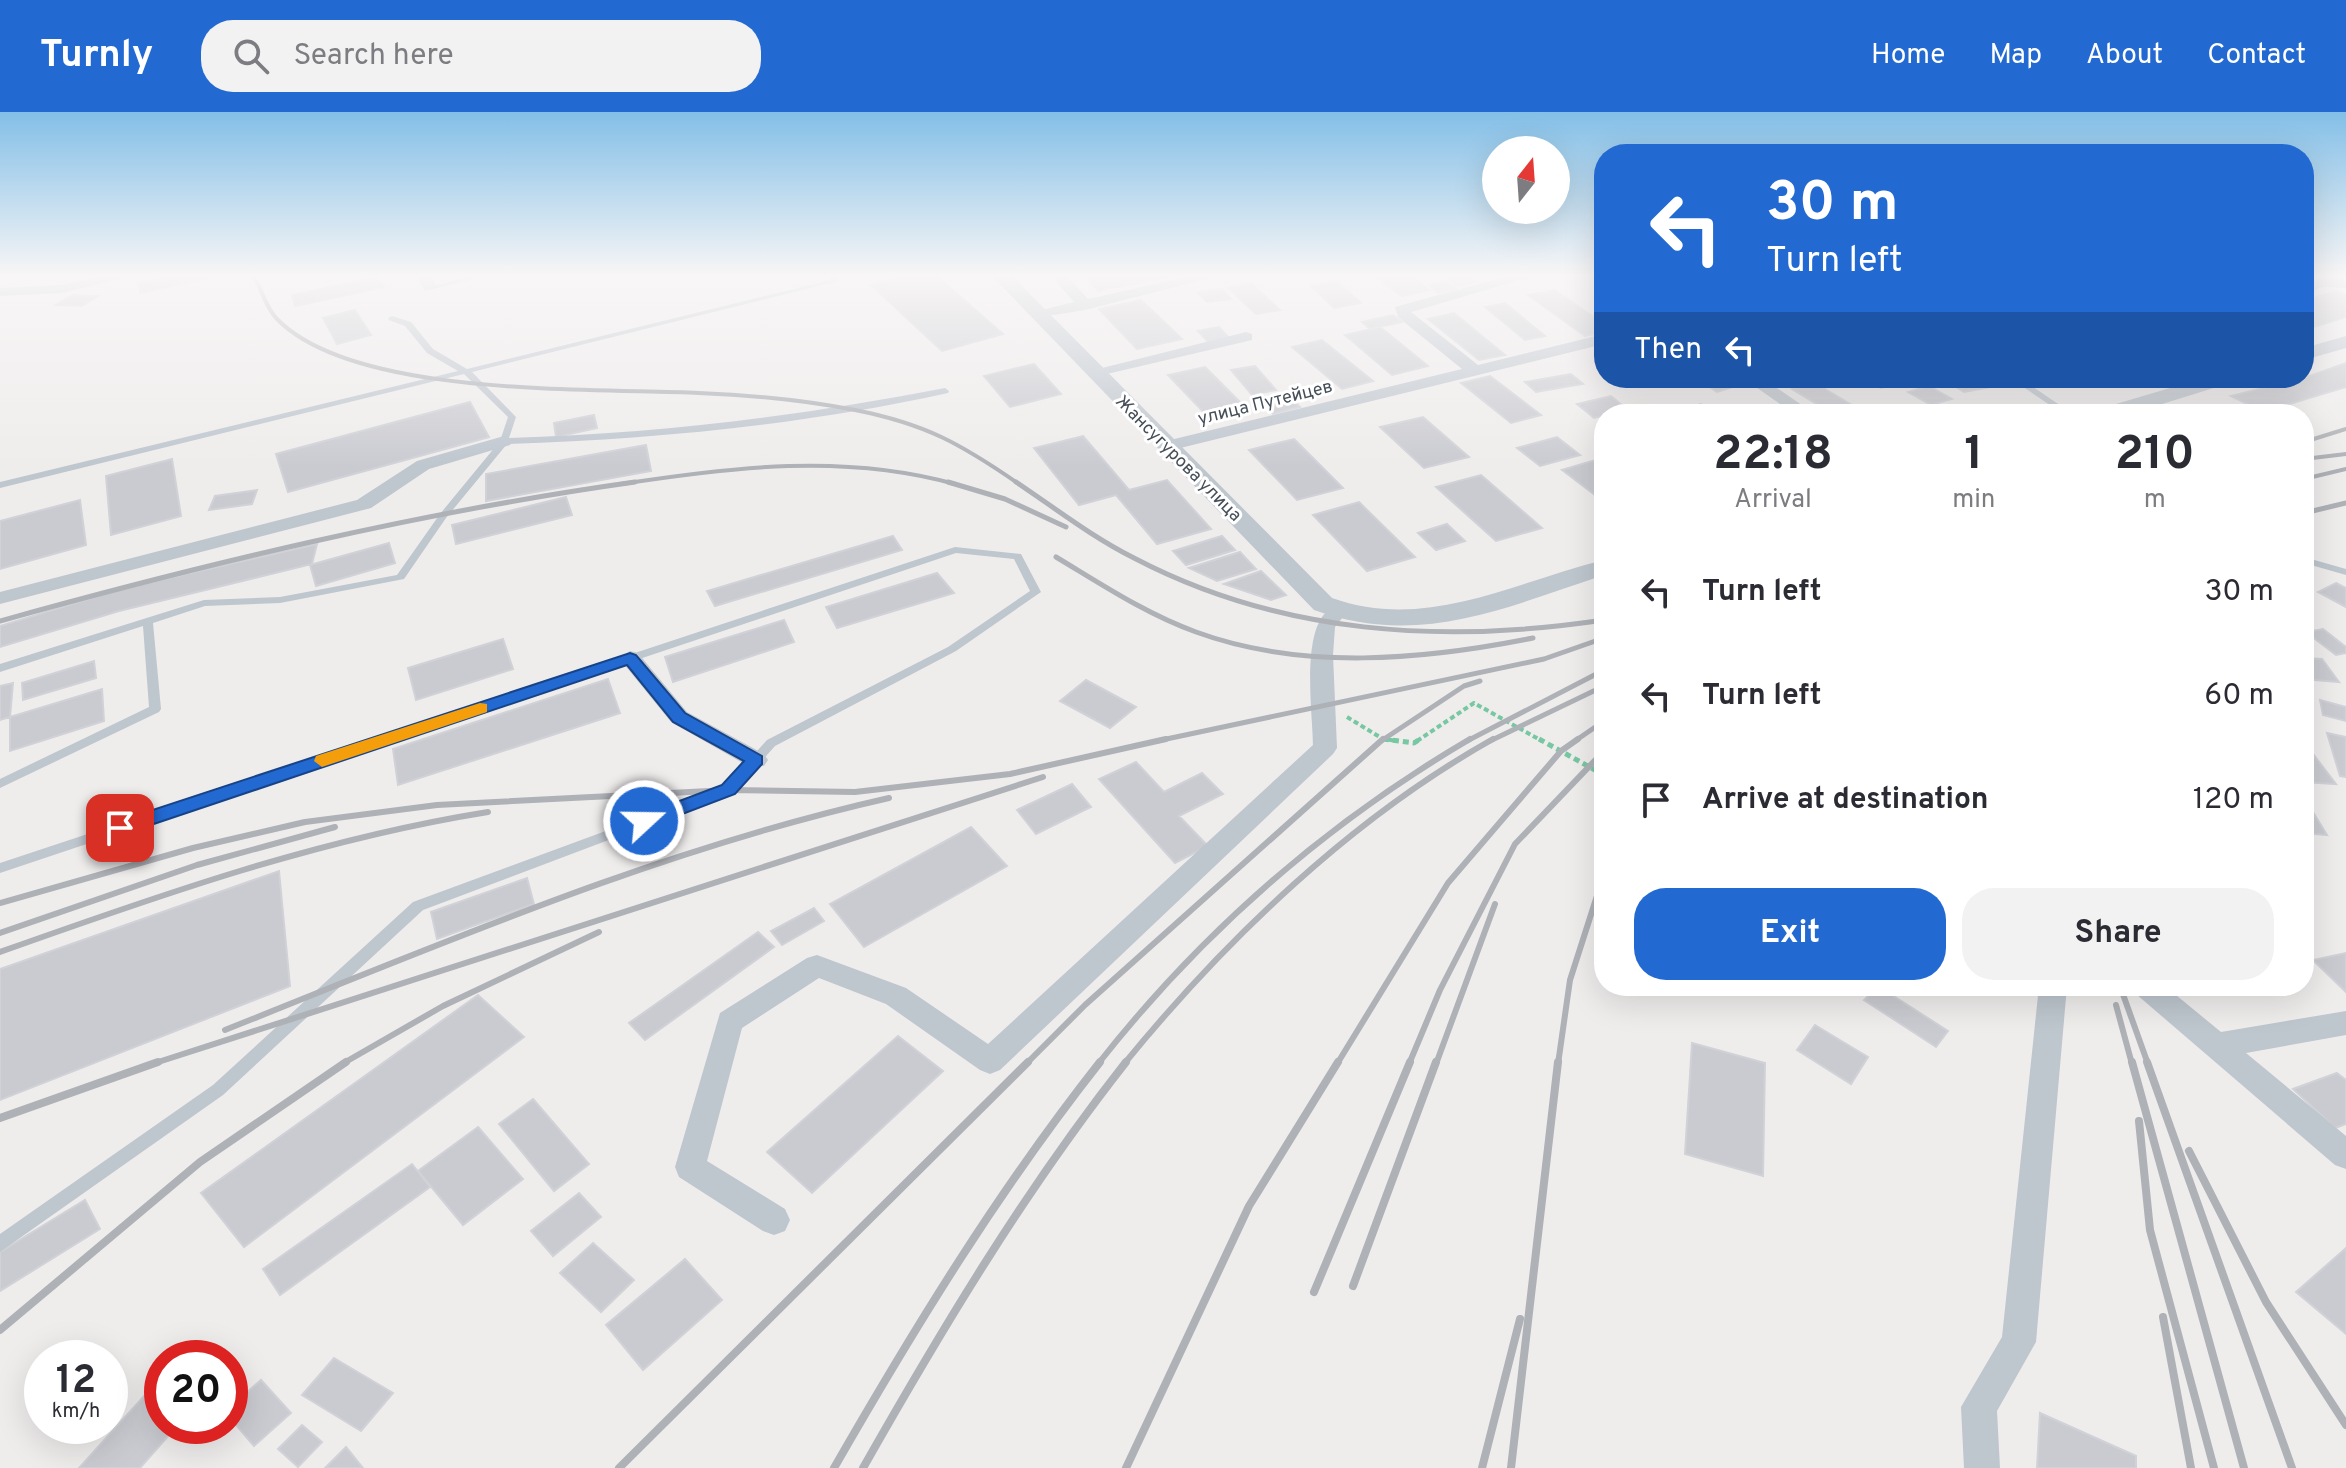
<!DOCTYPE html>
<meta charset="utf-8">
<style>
:root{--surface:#fff;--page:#f2f2f3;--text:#2b2b33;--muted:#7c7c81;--accent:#2369d2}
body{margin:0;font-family:Overpass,sans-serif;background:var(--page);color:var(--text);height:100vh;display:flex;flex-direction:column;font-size:30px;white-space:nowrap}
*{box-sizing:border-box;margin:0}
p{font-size:26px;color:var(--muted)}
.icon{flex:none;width:44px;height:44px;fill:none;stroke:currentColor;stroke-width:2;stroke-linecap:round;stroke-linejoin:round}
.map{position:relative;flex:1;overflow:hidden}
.panel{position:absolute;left:1594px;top:292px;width:720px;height:592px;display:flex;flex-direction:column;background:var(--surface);border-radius:32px;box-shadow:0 8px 32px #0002}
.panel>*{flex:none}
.hud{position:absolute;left:1594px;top:32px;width:720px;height:244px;border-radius:32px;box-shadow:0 8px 32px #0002;background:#2369d2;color:#fff;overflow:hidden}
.needle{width:52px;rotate:17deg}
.tools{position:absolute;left:1482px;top:24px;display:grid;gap:16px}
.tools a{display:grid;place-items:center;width:88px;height:88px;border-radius:50%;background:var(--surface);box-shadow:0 8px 32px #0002;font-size:40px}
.speed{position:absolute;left:24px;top:1228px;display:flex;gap:16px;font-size:40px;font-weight:700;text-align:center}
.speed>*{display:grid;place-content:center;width:104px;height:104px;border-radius:50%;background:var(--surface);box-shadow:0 8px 32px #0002;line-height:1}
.speed small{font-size:20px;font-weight:400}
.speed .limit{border:12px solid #d22;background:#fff;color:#111}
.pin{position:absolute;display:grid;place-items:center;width:68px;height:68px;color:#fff;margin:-34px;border-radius:16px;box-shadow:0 4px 12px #0006}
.me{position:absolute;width:88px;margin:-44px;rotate:69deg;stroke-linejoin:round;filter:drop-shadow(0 0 6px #0008)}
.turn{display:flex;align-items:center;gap:28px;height:168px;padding:0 40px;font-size:36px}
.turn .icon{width:104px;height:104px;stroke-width:2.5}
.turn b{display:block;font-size:56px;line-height:68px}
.then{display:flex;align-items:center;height:76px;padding:0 40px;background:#0003;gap:16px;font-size:30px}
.eta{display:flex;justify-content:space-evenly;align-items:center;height:136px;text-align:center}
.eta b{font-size:48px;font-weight:700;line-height:56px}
.button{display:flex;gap:16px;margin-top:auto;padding:16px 40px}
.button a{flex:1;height:92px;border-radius:32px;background:var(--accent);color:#fff;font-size:32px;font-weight:700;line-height:92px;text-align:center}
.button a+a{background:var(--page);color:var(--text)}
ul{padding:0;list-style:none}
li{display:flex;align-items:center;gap:24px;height:104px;padding:0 40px}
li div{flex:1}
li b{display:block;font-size:30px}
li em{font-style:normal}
header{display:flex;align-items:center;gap:48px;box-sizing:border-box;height:112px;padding:0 40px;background:var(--accent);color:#fff}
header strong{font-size:38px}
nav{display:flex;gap:44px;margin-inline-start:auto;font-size:28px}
.search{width:560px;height:72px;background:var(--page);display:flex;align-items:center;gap:20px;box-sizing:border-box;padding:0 28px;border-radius:32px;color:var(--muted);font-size:30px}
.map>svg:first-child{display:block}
.building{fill:#cacbd1;stroke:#d0d2d7;stroke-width:2}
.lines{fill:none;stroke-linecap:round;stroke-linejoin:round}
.path-far1{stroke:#76c7a2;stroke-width:4;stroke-dasharray:5 3;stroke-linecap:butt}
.path{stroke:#76c7a2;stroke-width:5;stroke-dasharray:6 4;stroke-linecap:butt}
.service{fill:#bec6ce;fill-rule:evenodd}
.minor{fill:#bec6ce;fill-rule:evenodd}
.tertiary{fill:#bec6ce;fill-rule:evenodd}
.rail-far3{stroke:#aeb1b6;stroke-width:4}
.rail-far2{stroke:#aeb1b6;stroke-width:5}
.rail-far1{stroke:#aeb1b6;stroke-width:6}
.rail{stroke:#aeb1b6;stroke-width:8}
.route{fill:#2369d2;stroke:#174488;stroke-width:2}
.slow{fill:#f59e0b}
.labels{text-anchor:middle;stroke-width:6;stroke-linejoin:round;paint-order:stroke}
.far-street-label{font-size:18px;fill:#464f58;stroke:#fff}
</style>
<header>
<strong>Turnly</strong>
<div class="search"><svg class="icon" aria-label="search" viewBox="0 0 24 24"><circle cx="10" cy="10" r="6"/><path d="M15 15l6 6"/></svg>Search here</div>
<nav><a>Home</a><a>Map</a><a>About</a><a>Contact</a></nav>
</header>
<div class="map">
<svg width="2346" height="1356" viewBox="0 0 2346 1356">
<rect width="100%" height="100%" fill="#efecec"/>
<path class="building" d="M167,165H215L140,181L139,171Z
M377,165L384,175L295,194L292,183Z
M900,165H938L1003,222L942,239L871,173Z
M1085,165H1168L1098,179Z
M1376,165H1412L1430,178L1402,184Z
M1445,165H1469L1476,170L1457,174Z
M1337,169L1361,191L1334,196L1311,174Z
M1447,170L1456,177L1438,181L1429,173Z
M1251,171L1280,198L1256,202L1228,176Z
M1222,177L1231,187L1207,190L1198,181Z
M1555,178L1604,212V220L1585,224L1528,183Z
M2336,179L2346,183V205L2304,218V189Z
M73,183L98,184L82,194L56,193Z
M1141,188L1182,227L1137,237L1099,197Z
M1505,191L1545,224L1525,228L1485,195Z
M355,198L371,223L337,232L323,206Z
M1454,201L1505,243L1479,248L1428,207Z
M1393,203L1402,210L1370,217L1362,210Z
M1219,215L1229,226L1208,230L1198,219Z
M1380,215L1428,254L1392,263L1345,223Z
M1322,228L1373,269L1342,277L1292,235Z
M2346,251V275L2263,300L2231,284L2304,266Z
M1034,252L1061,282L1010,295L984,264Z
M1255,254L1276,278L1252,283L1231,258Z
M1205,255L1248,298L1210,307L1168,263Z
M1571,262L1583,272L1536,280L1525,270Z
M1490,264L1541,303L1511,311L1461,271Z
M1644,266H1682L1683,267L1655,274Z
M1696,266H1723L1736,274L1717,280Z
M1775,266H1810L1812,267L1789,274Z
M1863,266H1885L1895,272L1881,276Z
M1966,266H1977L1991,275L1964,280L1948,270Z
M1815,271L1867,302H1833L1792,277Z
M1929,274L1952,287L1931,293L1908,280Z
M1287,282L1300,295L1273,302L1260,289Z
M1611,284L1628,298L1594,306L1577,292Z
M470,290L489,325L288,380L276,342Z
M1701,292L1715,302L1670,301Z
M594,303L597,316L556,325L554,311Z
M1423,305L1469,345L1424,356L1380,315Z
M1083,324L1129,378L1167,368L1211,417L1157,432L1116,383L1079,393L1034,336Z
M1557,325L1580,343L1540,354L1517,336Z
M1294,327L1343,376L1297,388L1249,338Z
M646,333L651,359L486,389V362Z
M172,347L181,404L111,423L106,364Z
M1599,347L1604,350V390L1562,358Z
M1481,363L1542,416L1496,429L1436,375Z
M257,378L252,392L209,398L215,384Z
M566,385L572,403L456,432L452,413Z
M80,388L86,433L0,457V409Z
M1359,390L1415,445L1367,459L1313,403Z
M1447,412L1465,429L1436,438L1418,421Z
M893,424L902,438L715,494L707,479Z
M1222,424L1235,438L1186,453L1173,439Z
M389,431L395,451L316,474L310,453Z
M317,432L312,452L119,499L0,535V514L121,477Z
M1240,440L1256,457L1217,469L1189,456Z
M1261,459L1286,483L1271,488L1224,472Z
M937,461L954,481L837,516L826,495Z
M2336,471L2346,476V495L2318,480Z
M784,508L794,530L673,570L665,545Z
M2323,517L2346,535V541L2336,543L2306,520Z
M503,527L513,557L416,588L408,556Z
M2304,546L2322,547L2339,570L2304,567Z
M94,549L96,566L23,588L22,571Z
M608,567L620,601L398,673L393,637Z
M1086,568L1136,595L1110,616L1060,589Z
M13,571L10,605L0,608V574Z
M102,577L104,609L10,639V605Z
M2320,588L2346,595V609L2323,603Z
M2327,621L2346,625V665L2340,664Z
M2304,637L2310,638L2336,672L2304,670Z
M1136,650L1164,680L1202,661L1223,682L1179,704L1208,734L1175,751L1099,667Z
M1072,672L1091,695L1036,722L1017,698Z
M2304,687H2305L2327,723L2305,721Z
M971,715L1007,754L864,835L830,792Z
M279,759L290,874L0,988V857Z
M527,766L534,792L437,827L431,800Z
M814,796L824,809L782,833L771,819Z
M758,820L774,835L645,928L629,911Z
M2346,841V880L2313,848Z
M1878,874L1948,919L1936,935L1864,888Z
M478,883L524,925L244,1135L201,1081Z
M1815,913L1868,945L1851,972L1797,938Z
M898,924L943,959L812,1081L767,1040Z
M1692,931L1765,951L1763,1064L1685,1042Z
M2337,961L2346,968V1012L2335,1016L2293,977Z
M533,987L589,1052L554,1079L499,1012Z
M478,1015L523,1067L463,1113L418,1059Z
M412,1052L430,1075L280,1183L263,1157Z
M579,1081L601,1105L553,1144L531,1119Z
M85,1088L100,1117L0,1179V1140Z
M593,1131L634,1168L601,1200L560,1161Z
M2346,1136V1222L2296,1180Z
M685,1147L722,1188L643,1258L606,1213Z
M334,1246L393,1281L361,1319L302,1283Z
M162,1264V1314H177L140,1356H79Z
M261,1268L291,1301L254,1334L230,1306V1295Z
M2040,1301L2136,1344V1356H2037Z
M302,1313L322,1330L298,1355L278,1337Z
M346,1335L363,1356H325Z"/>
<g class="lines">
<path class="path-far1" d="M1347,605L1383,627L1398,629
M1417,629L1474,591L1542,629"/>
<path class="path" d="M1383,627L1414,631L1420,627
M1539,627L1604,663"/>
<path class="service" d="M466,165H481L430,178L426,176Z
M829,165H836L839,169L472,260L516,305L509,326C656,322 801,304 945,276L949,279L948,281C803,313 655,327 507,332L446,406L404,467L280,491L205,494L153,511L161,597L159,600L0,676V667L149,595L143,514L0,560V552L204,488L280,485L397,463L440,402L500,329L508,305L464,262L0,376V370L458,259L427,241L405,214L389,208L388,206L392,204L411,210L433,237L467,257L830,168Z
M2010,266H2020L2073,302H2063Z
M955,435L1021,442L1041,480L956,539L775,634L733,681L423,798L223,983L0,1140V1122L213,973L413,790L725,675L767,628L948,535L1030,479L1014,447L956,441L0,761V751Z
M2304,445L2346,457V463L2304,451Z"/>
<path class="minor" d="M96,165H126L62,181L0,184V176L62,173Z
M417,165H432L437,176L425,179Z
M1052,165H1068L1088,187L1186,165H1214L1085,198L1034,206V200L1074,190Z
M1504,165H1530L1411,200L1478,253L1604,222V232L1168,339L1159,334L1162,330L1462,257L1398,205L1395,195Z
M1590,165H1604V174Z
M2322,166L2346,168V176L2324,175L2304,181V172Z
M1246,220L1252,222V228L1094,265L1086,260Z
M1743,266H1762L1815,302H1794Z
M504,324L513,329L510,333L429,357L371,396L0,492V480L357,388L417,349Z
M1337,494L1347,500L1335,515L1333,543L1337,636L1333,642L1000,958L990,962L980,958L886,892L819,866L742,916L707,1049L785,1097L790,1108L785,1119L774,1123L763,1119L679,1065L675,1055L720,901L807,846L817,843L906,876L988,932L1313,633C1313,601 1298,504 1337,494Z
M630,539L638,541L687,600L764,642L768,648L764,654H748L671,610L619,546Z
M2039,874H2067L2036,1230L1997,1299L2000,1356H1964L1961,1295L2002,1225Z
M2132,874H2165L2221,920L2346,899V923L2246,941L2346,1024V1057L2335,1053L2136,882Z"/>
<path class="tertiary" d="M993,165H1013L1332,486C1426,520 1514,470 1604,448V463C1504,496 1419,536 1314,498Z
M2346,224V236L2304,248V236Z
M2204,266H2236L2233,270L2130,302H2096L2099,297Z"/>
<path class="rail-far3" d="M254,165C262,178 266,196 277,207C354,286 593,276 699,281C752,283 804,288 855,298C926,312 961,332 1019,372
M2304,330L2346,317
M2304,347L2346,342
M2304,367L2346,357
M621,372C733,355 844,341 955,372"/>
<path class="rail-far2" d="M948,370L1005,387L1066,415
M1016,370C1055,396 1092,425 1134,446C1281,523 1443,532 1604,508
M2304,401L2346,391
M1056,445C1101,472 1146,502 1196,520C1303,559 1423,548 1533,526
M0,509C208,451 421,400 635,370
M1157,629L1544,547L1604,526
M1381,629L1464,574L1480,569
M1467,629L1604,558
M1490,629L1604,574
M1575,629L1604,609"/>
<path class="rail-far1" d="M0,791L193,736L305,710L437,693L729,678L855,680L1010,662L1166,627
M0,821L197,753L335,715
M0,840C160,783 319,727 488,700
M2120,874L2148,952
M2116,893L2132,952
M225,918C444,831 658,738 889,686
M152,952L1043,665
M342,952L443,894L599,820
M1026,952L1085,893L1383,627
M1098,952C1201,821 1327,711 1470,627
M1124,952C1226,827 1352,706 1493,627
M1337,952L1448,771L1561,639L1578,627
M1409,952L1440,878L1515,732L1604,639
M1436,952L1495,792
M1558,952L1570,868L1604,762"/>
<path class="rail" d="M2132,950L2244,1356
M2147,950L2292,1356
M0,1006L158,950
M2139,1009L2150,1118L2214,1356
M2189,1039L2266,1190L2346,1313
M1353,1174L1436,950
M1314,1180L1410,950
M2163,1205L2191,1356
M0,1218L200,1050L346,950
M619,1356L1028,950
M834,1356C915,1215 999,1078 1100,950
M863,1356C943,1215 1026,1077 1126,950
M1126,1356L1249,1094L1338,950
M1482,1356L1520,1207
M1511,1356L1558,950"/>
</g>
<linearGradient id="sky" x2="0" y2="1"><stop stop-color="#83bfe7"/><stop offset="0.46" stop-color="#f8f6f6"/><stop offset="1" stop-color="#f8f6f6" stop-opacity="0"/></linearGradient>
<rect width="2346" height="355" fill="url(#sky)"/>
<path class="route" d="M630,541L636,543L685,601L762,644V652L735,682L651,714H637V705L722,673L744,649L673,610L627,553L127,721H113L111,716L113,711Z"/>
<path class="slow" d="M480,591L487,592V600L322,655L314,649L316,644Z"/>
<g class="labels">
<g class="far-street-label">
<text transform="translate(1265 290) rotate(-14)" y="6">улица Путейцев</text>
<text transform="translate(1179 346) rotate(45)" y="6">Жансугурова улица</text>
</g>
</g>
</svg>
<div class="tools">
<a><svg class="needle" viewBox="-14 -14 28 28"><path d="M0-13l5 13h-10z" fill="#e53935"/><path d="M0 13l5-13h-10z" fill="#7c7c81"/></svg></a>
</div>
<div class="speed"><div>12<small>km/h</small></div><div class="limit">20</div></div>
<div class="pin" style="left:120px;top:716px;background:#d93025"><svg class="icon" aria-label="arrive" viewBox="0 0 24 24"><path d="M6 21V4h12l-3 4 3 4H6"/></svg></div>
<svg class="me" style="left:644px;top:709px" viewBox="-20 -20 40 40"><circle r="17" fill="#2369d2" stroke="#fff" stroke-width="3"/><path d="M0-11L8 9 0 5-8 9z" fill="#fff"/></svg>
<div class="hud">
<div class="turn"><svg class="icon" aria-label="left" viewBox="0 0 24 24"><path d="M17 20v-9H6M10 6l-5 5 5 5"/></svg><div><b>30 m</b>Turn left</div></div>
<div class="then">Then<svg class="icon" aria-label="left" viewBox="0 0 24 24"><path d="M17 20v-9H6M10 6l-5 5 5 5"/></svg></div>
</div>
<section class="panel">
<div class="eta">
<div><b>22:18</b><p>Arrival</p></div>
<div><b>1</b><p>min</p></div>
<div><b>210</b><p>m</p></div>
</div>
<ul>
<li><svg class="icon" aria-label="left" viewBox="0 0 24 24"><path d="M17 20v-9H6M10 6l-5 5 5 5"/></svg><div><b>Turn left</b></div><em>30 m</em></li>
<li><svg class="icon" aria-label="left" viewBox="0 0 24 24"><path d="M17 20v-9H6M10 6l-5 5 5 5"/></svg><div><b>Turn left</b></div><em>60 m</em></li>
<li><svg class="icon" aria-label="arrive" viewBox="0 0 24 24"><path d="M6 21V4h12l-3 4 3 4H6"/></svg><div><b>Arrive at destination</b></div><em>120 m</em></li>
</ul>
<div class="button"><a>Exit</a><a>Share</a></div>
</section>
</div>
